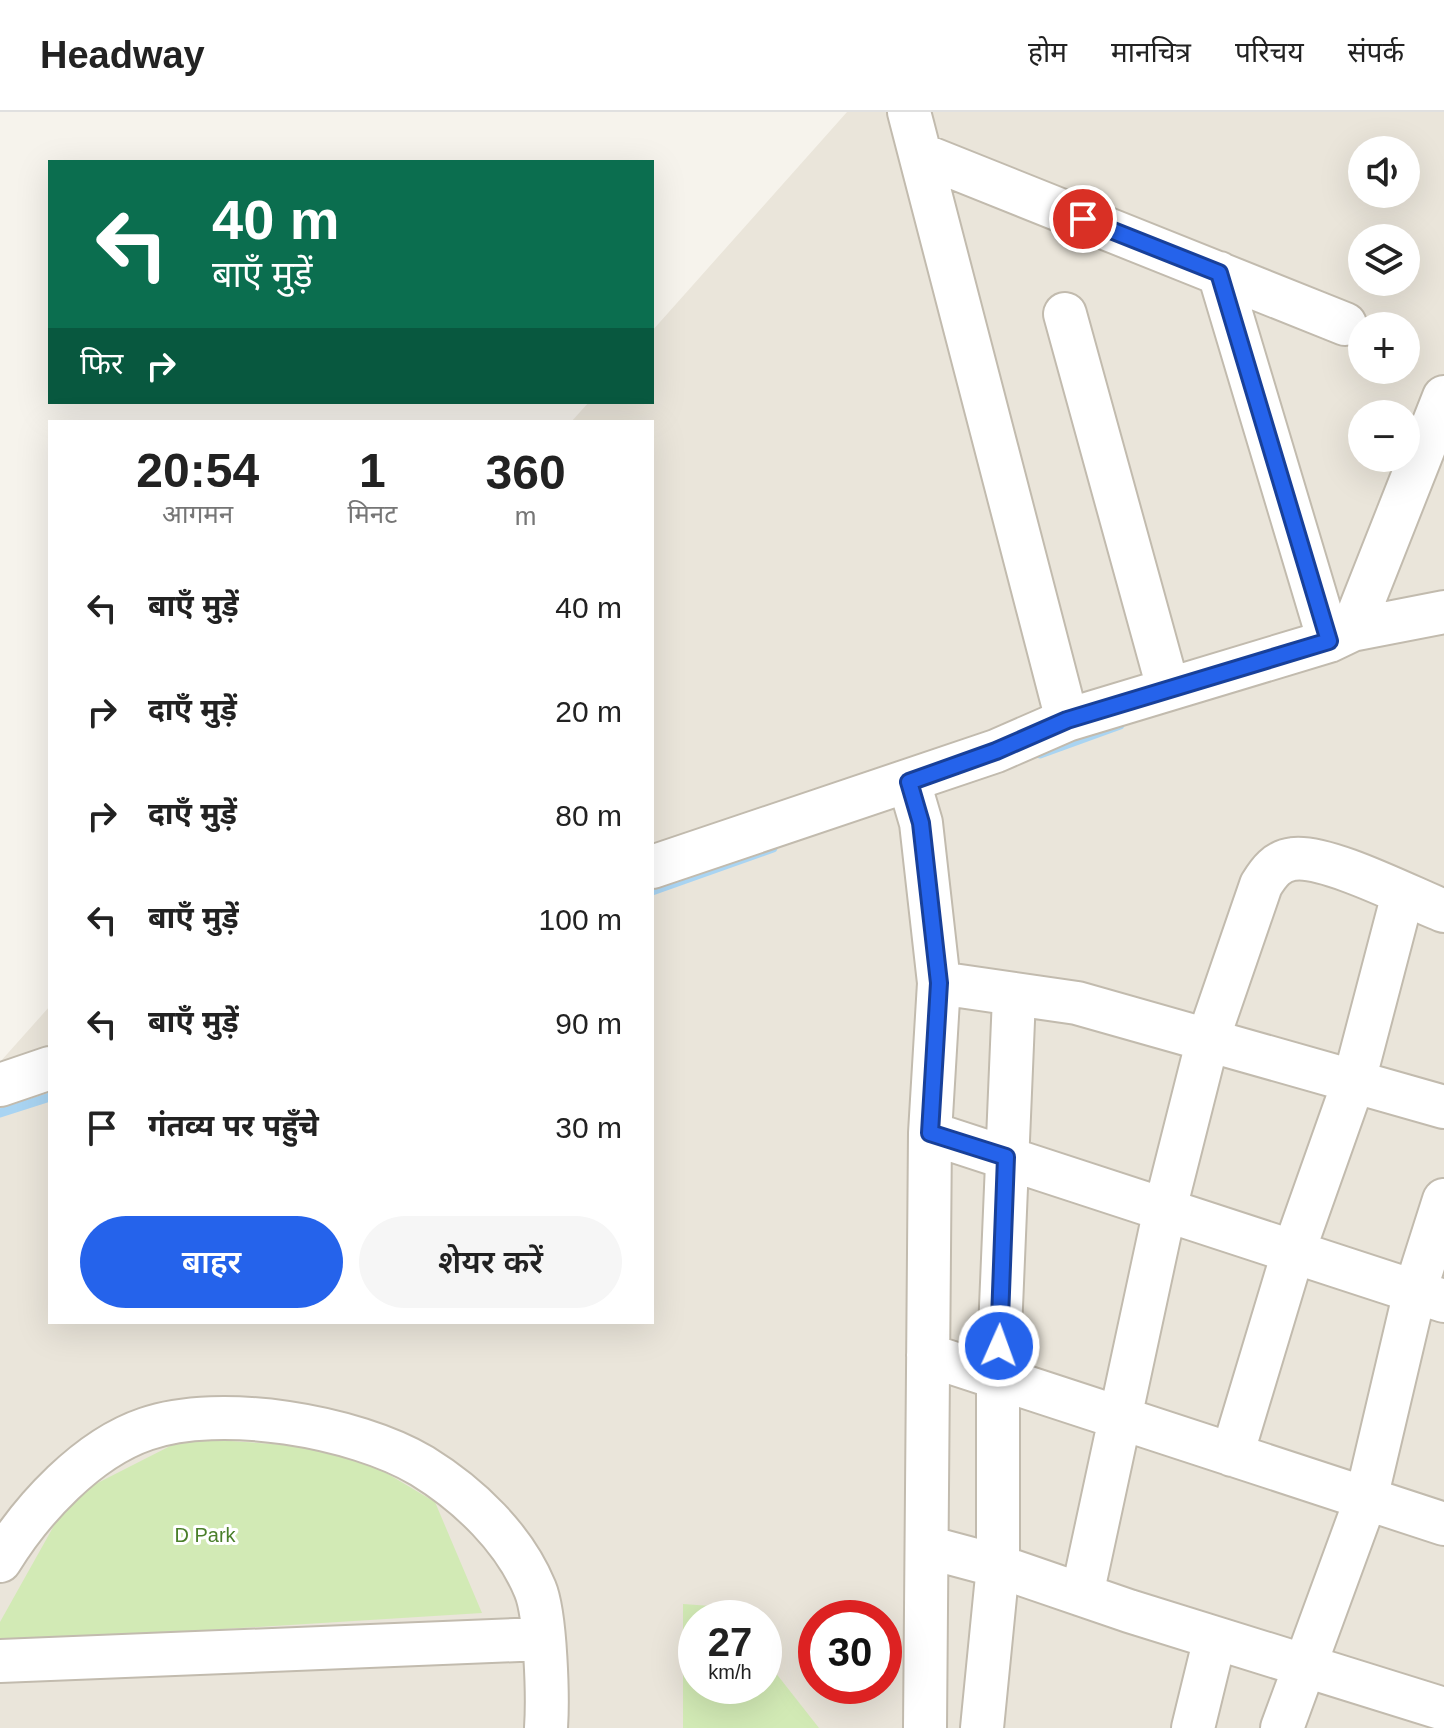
<!DOCTYPE html>
<html lang="hi">
<meta charset="utf-8">
<style>
:root{--surface:#fff;--page:#f6f6f6;--text:#222;--muted:#767676;--line:#e0e0e0;--accent:#2563eb}
body{margin:0;font-family:Arial,"Noto Sans Devanagari",sans-serif;background:var(--page);color:var(--text);height:100vh;display:flex;flex-direction:column;font-size:30px;white-space:nowrap}
*{box-sizing:border-box;margin:0}
p{font-size:26px;color:var(--muted)}
.icon{flex:none;width:44px;height:44px;fill:none;stroke:currentColor;stroke-width:2;stroke-linecap:round;stroke-linejoin:round}
.map{position:relative;flex:1;overflow:hidden}
.panel{position:absolute;left:48px;top:308px;width:606px;height:904px;display:flex;flex-direction:column;background:var(--surface);border-radius:0px;box-shadow:0 8px 32px #0002}
.panel>*{flex:none}
.top-card{position:absolute;left:48px;top:48px;width:606px;height:244px;border-radius:0px;box-shadow:0 8px 32px #0002;background:#0b6e4f;color:#fff;overflow:hidden}
.controls{position:absolute;left:1348px;top:24px;display:grid;gap:16px}
.controls a{display:grid;place-items:center;width:72px;height:72px;border-radius:50%;background:var(--surface);box-shadow:0 8px 32px #0002;font-size:40px}
.speed{position:absolute;left:678px;top:1488px;display:flex;gap:16px;font-size:40px;font-weight:700;text-align:center}
.speed>*{display:grid;place-content:center;width:104px;height:104px;border-radius:50%;background:var(--surface);box-shadow:0 8px 32px #0002;line-height:1}
.speed small{font-size:20px;font-weight:400}
.speed .limit{border:12px solid #d22;background:#fff;color:#111}
.pin{position:absolute;display:grid;place-items:center;width:68px;height:68px;color:#fff;margin:-34px;border:4px solid #fff;border-radius:50%;box-shadow:0 2px 8px #0007}
.me{position:absolute;width:88px;margin:-44px;rotate:2deg;stroke-linejoin:round;filter:drop-shadow(0 0 6px #0008)}
.turn{display:flex;align-items:center;gap:28px;height:168px;padding:0 32px;font-size:36px}
.turn .icon{width:104px;height:104px;stroke-width:2.5}
.turn b{display:block;font-size:56px;line-height:68px}
.then{display:flex;align-items:center;height:76px;padding:0 32px;background:#0003;gap:16px;font-size:30px}
.eta{display:flex;justify-content:space-evenly;align-items:center;height:136px;text-align:center}
.eta b{font-size:48px;font-weight:600;line-height:56px}
.button{display:flex;gap:16px;margin-top:auto;padding:16px 32px}
.button a{flex:1;height:92px;border-radius:48px;background:var(--accent);color:#fff;font-size:32px;font-weight:600;line-height:92px;text-align:center}
.button a+a{background:var(--page);color:var(--text)}
ul{padding:0;list-style:none}
li{display:flex;align-items:center;gap:24px;height:104px;padding:0 32px}
li div{flex:1}
li b{display:block;font-size:30px}
li em{font-style:normal}
header{display:flex;align-items:center;gap:48px;box-sizing:border-box;height:112px;padding:0 40px;background:var(--surface);border-bottom:2px solid var(--line)}
header strong{font-size:38px}
nav{display:flex;gap:44px;margin-inline-start:auto;font-size:28px}
.map>svg:first-child{display:block}
.residential{fill:#eae5da;fill-rule:evenodd}
.green{fill:#d2eab5}
.lines{fill:none;stroke-linecap:round;stroke-linejoin:round}
.stream{stroke:#a9d4f2;stroke-width:9}
.minor-casing{stroke:#c2bbae;stroke-width:46}
.minor{stroke:#fff;stroke-width:42}
.route-casing{stroke:#184099;stroke-width:20}
.route{stroke:#2563eb;stroke-width:14}
.labels{text-anchor:middle;stroke-width:6;stroke-linejoin:round;paint-order:stroke}
.park-label{font-size:20px;fill:#4a7f2a;stroke:#fff}
</style>
<header>
<strong>Headway</strong>
<nav><a>होम</a><a>मानचित्र</a><a>परिचय</a><a>संपर्क</a></nav>
</header>
<div class="map">
<svg width="1444" height="1616" viewBox="0 0 1444 1616">
<rect width="100%" height="100%" fill="#f6f3ec"/>
<path class="residential" d="M847,0H1444V1616H0V950L50,894V1210H652V310H571L589,290H652V219ZM1362,38H1406V82H1362ZM1362,126H1406V170H1362ZM1362,214H1406V258H1362ZM1362,302H1406V346H1362ZM696,1506H764V1574H696ZM816,1506H884V1574H816Z"/>
<path class="green" d="M186,1326L346,1337L435,1390L482,1501L0,1531V1510L70,1385Z
M683,1492L725,1495L733,1506H696V1574H764V1546L819,1616H683Z"/>
<g class="lines">
<path class="stream" d="M1040,642L1120,613
M652,779L773,736
M0,1001L50,985"/>
<g class="minor-casing">
<path id="minor" d="M909,0L1067,608
M920,42L1345,212
M1219,161L1329,529
M1065,202L1168,576
M1352,518L1444,285
M909,670L921,711L939,871L930,1021L925,1616
M652,755L996,639L1067,608L1329,529L1352,518L1444,500
M939,871L1077,891L1444,995
M0,973L50,956
M930,1021L1444,1189
M928,1243L1444,1412
M1232,1343L1292,1144L1354,969L1403,782
M927,1435L998,1454L1129,1499L1444,1597
M0,1449C32,1397 87,1337 146,1317C220,1291 355,1314 422,1354C469,1383 514,1426 535,1477C546,1503 548,1587 546,1616
M1082,1483L1165,1097L1208,927L1261,773C1269,760 1277,749 1293,747C1326,742 1411,786 1444,799
M0,1549L542,1527
M982,1616L998,1454V1266L1014,885
M1193,1616L1215,1526
M1282,1616L1366,1387L1415,1179L1444,1088"/>
</g>
<use href="#minor" class="minor"/>
</g>
<g class="lines">
<g class="route-casing">
<path id="route" d="M999,1234L1006,1045L930,1021L939,871L921,711L909,670L996,639L1067,608L1329,529L1219,161L1083,107"/>
</g>
<use href="#route" class="route"/>
</g>
<g class="labels">
<g class="park-label">
<text x="205" y="1430">D Park</text>
</g>
</g>
</svg>
<div class="controls">
<a><svg class="icon" aria-label="sound" viewBox="0 0 24 24"><path d="M4 9h4l5-4v14l-5-4H4zM17 9q2 3 0 6"/></svg></a>
<a><svg class="icon" aria-label="layers" viewBox="0 0 24 24"><path d="M12 4l9 5-9 5-9-5zM3 14l9 5 9-5"/></svg></a>
<a>+</a>
<a>−</a>
</div>
<div class="speed"><div>27<small>km/h</small></div><div class="limit">30</div></div>
<div class="pin" style="left:1083px;top:107px;background:#d93025"><svg class="icon" aria-label="arrive" viewBox="0 0 24 24"><path d="M6 21V4h12l-3 4 3 4H6"/></svg></div>
<svg class="me" style="left:999px;top:1234px" viewBox="-20 -20 40 40"><circle r="17" fill="#2563eb" stroke="#fff" stroke-width="3"/><path d="M0-11L8 9 0 5-8 9z" fill="#fff"/></svg>
<div class="top-card">
<div class="turn"><svg class="icon" aria-label="left" viewBox="0 0 24 24"><path d="M17 20v-9H6M10 6l-5 5 5 5"/></svg><div><b>40 m</b>बाएँ मुड़ें</div></div>
<div class="then">फिर<svg class="icon" aria-label="right" viewBox="0 0 24 24"><path d="M7 20v-9h11M14 6l5 5-5 5"/></svg></div>
</div>
<section class="panel">
<div class="eta">
<div><b>20:54</b><p>आगमन</p></div>
<div><b>1</b><p>मिनट</p></div>
<div><b>360</b><p>m</p></div>
</div>
<ul>
<li><svg class="icon" aria-label="left" viewBox="0 0 24 24"><path d="M17 20v-9H6M10 6l-5 5 5 5"/></svg><div><b>बाएँ मुड़ें</b></div><em>40 m</em></li>
<li><svg class="icon" aria-label="right" viewBox="0 0 24 24"><path d="M7 20v-9h11M14 6l5 5-5 5"/></svg><div><b>दाएँ मुड़ें</b></div><em>20 m</em></li>
<li><svg class="icon" aria-label="right" viewBox="0 0 24 24"><path d="M7 20v-9h11M14 6l5 5-5 5"/></svg><div><b>दाएँ मुड़ें</b></div><em>80 m</em></li>
<li><svg class="icon" aria-label="left" viewBox="0 0 24 24"><path d="M17 20v-9H6M10 6l-5 5 5 5"/></svg><div><b>बाएँ मुड़ें</b></div><em>100 m</em></li>
<li><svg class="icon" aria-label="left" viewBox="0 0 24 24"><path d="M17 20v-9H6M10 6l-5 5 5 5"/></svg><div><b>बाएँ मुड़ें</b></div><em>90 m</em></li>
<li><svg class="icon" aria-label="arrive" viewBox="0 0 24 24"><path d="M6 21V4h12l-3 4 3 4H6"/></svg><div><b>गंतव्य पर पहुँचे</b></div><em>30 m</em></li>
</ul>
<div class="button"><a>बाहर</a><a>शेयर करें</a></div>
</section>
</div>
